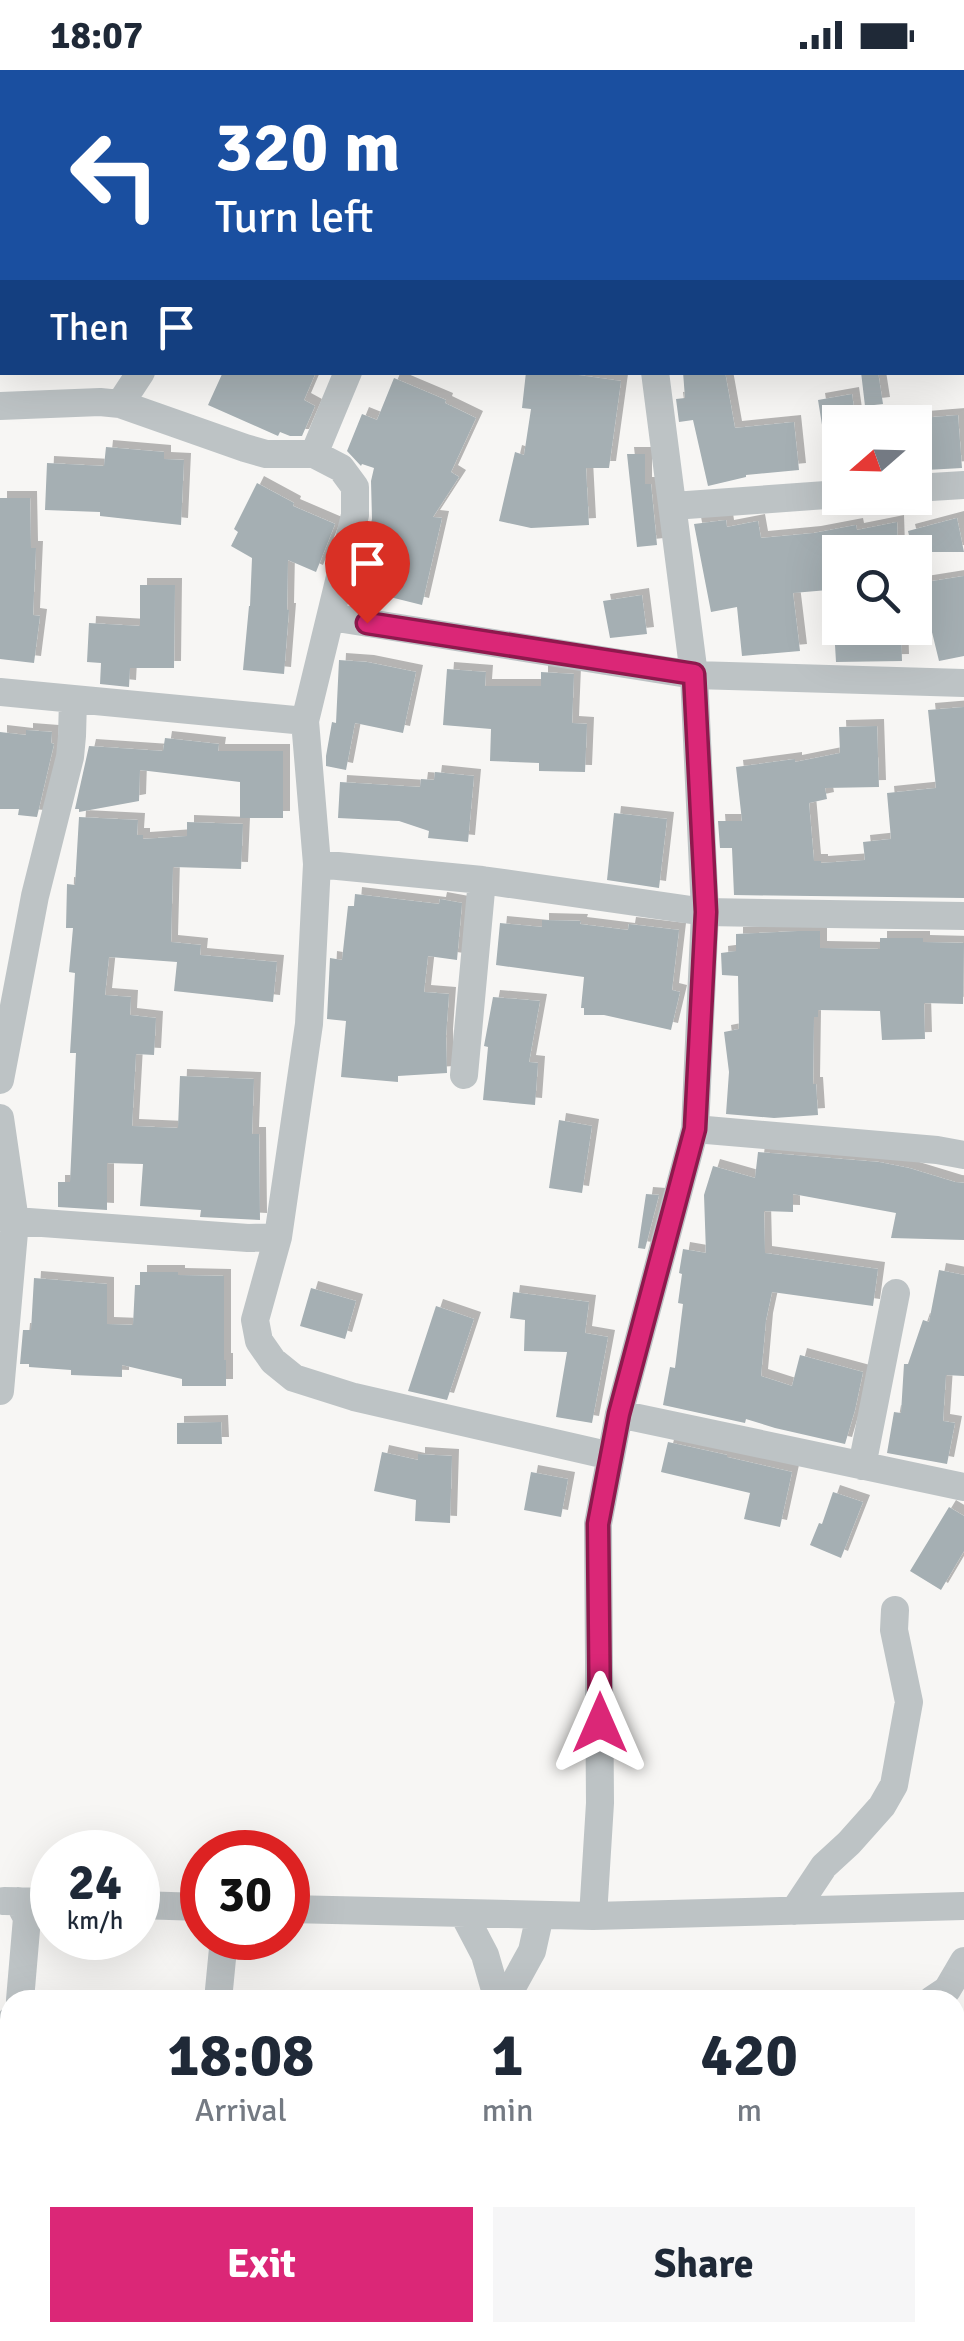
<!DOCTYPE html>
<style>
:root{--surface:#fff;--page:#f6f6f7;--text:#1f2937;--muted:#747a83;--accent:#db2777}
body{margin:0;font-family:Signika,sans-serif;background:var(--page);color:var(--text);height:100vh;display:flex;flex-direction:column;font-size:38px;white-space:nowrap}
*{box-sizing:border-box;margin:0}
p{font-size:32px;color:var(--muted)}
.icon{flex:none;width:55px;height:55px;fill:none;stroke:currentColor;stroke-width:2;stroke-linecap:round;stroke-linejoin:round}
.map{position:relative;flex:1;overflow:hidden}
.side{position:absolute;left:0px;top:1920px;width:965px;height:352px;display:flex;flex-direction:column;background:var(--surface);border-radius:30px 30px 0 0;box-shadow:0 10px 40px #0002}
.side>*{flex:none}
.top-card{position:absolute;left:0px;top:0px;width:965px;height:305px;box-shadow:0 10px 40px #0002;background:#1a4fa0;color:#fff;overflow:hidden}
.needle{width:65px;rotate:250deg}
.tools{position:absolute;left:822px;top:335px;display:grid;gap:20px}
.tools a{display:grid;place-items:center;width:110px;height:110px;border-radius:0px;background:var(--surface);box-shadow:0 10px 40px #0002;font-size:50px}
.speed{position:absolute;left:30px;top:1760px;display:flex;gap:20px;font-size:50px;font-weight:700;text-align:center}
.speed>*{display:grid;place-content:center;width:130px;height:130px;border-radius:50%;background:var(--surface);box-shadow:0 10px 40px #0002;line-height:1}
.speed small{font-size:25px;font-weight:400}
.speed .limit{border:15px solid #d22;background:#fff;color:#111}
.pin{position:absolute;display:grid;place-items:center;width:85px;height:85px;color:#fff;margin:-102px -42px;border-radius:50% 50% 50% 0;rotate:-45deg;box-shadow:0 0 10px #0007}
.pin .icon{rotate:45deg}
.me{position:absolute;width:110px;margin:-55px;rotate:0deg;stroke-linejoin:round;filter:drop-shadow(0 0 8px #0008)}
.turn{display:flex;align-items:center;gap:35px;height:210px;padding:0 50px;font-size:45px}
.turn .icon{width:130px;height:130px;stroke-width:2.5}
.turn b{display:block;font-size:70px;line-height:85px}
.then{display:flex;align-items:center;height:95px;padding:0 50px;background:#0003;gap:20px;font-size:38px}
.eta{display:flex;justify-content:space-evenly;align-items:center;height:170px;text-align:center}
.eta b{font-size:60px;font-weight:700;line-height:70px}
.primary-button{display:flex;gap:20px;margin-top:auto;padding:20px 50px}
.primary-button a{flex:1;height:115px;border-radius:0px;background:var(--accent);color:#fff;font-size:40px;font-weight:700;line-height:115px;text-align:center}
.primary-button a+a{background:var(--page);color:var(--text)}
.status{display:flex;justify-content:space-between;align-items:center;height:70px;padding:0 50px;background:var(--surface);direction:ltr}
.status svg{height:28px;fill:currentColor}
.map>svg:first-child{display:block}
.lines{fill:none;stroke-linecap:round;stroke-linejoin:round}
.stream{stroke:#b4c3c5;stroke-width:6}
.building{fill:#a5afb3;filter:url(#shadow)}
.minor{stroke:#bdc3c5;stroke-width:28}
.route-casing{stroke:#8e194d;stroke-width:25}
.route{stroke:#db2777;stroke-width:18}
</style>
<div class="status"><b>18:07</b><svg viewBox="0 0 49 12"><path d="M0 12V9h3v3zM5 12V6h3v6zM10 12V3h3v9zM15 12V0h3v12zM26 1h20v11H26zM47 4h2v5h-2z"/></svg></div>
<div class="map">
<svg width="964" height="2271" viewBox="0 0 964 2271">
<defs>
<filter id="shadow"><feDropShadow dx="7" dy="-7" stdDeviation="0" flood-color="#0004"/></filter>
</defs>
<rect width="100%" height="100%" fill="#f7f6f4"/>
<g class="lines">
<path class="stream" d="M920,2L921,0
M962,260L964,262"/>
</g>
<path class="building" d="M223,302H316L304,330L315,336L302,366H290L280,362L278,366L208,335Z
M526,302H557L621,311L609,398H586L589,455L531,458L499,451L515,382L524,385L531,339L522,338Z
M683,302H725L735,358L794,352L799,400L746,405V407L708,416L693,350L679,352L676,329L685,328Z
M861,302H878L883,334L865,336Z
M394,308L446,330L445,333L476,348L451,402L459,407L433,447L442,448L422,535L382,525L381,531L354,524L372,449L371,411L374,398L362,394L361,396L347,381L362,344L377,350Z
M852,324L856,352H840V358L823,361L818,330Z
M958,345L962,398L926,400L921,348Z
M106,377L164,382V389L184,390L181,455L100,446V442L45,440L47,393L104,396Z
M627,384H645V414H651L657,475L637,477Z
M257,413L294,433L293,436L335,454L316,502L288,490L287,540H289L284,604L243,600L249,536H250L252,488L231,476L238,462L234,459Z
M0,428H30L31,478H36L33,545L40,546L34,593L0,589Z
M957,448L964,482H913L908,461Z
M726,450L727,457L758,451L761,468L814,463L856,455L857,460L897,452L898,482H840V519L793,523L800,581L742,586L737,537L711,542L694,454Z
M964,506V586L939,591L920,513Z
M140,515H175L174,598H130L129,617L100,614L101,593L87,592L89,553L140,556Z
M642,525L647,564L610,568L603,531Z
M834,558H901L902,591L836,592Z
M339,590L367,592L416,602L403,663L355,653L346,700L326,696V686L332,652L336,653Z
M447,599L486,602L485,616H541V602L574,604L572,653L587,654L585,702L539,701V693L490,691L491,659L443,655Z
M964,637V828L734,825L732,778H720L718,751H742L736,697L795,689V692L840,683L839,657L877,656L879,717L825,718L827,729L809,733L814,791H821V793L865,790L863,772L891,769L887,723L936,718L928,640Z
M26,660L52,662L51,673L54,674L37,747L18,745L19,739H0V662L26,665Z
M165,668L219,674L218,681H283V748H240V712L140,700L139,731L79,742V739H75L89,676L163,681Z
M435,702L474,706L468,772L428,768L429,761L399,751L338,748L340,712L420,717L421,709L434,710Z
M614,743L667,749L659,818L607,810Z
M79,747L138,750L137,765H143V769L187,766V752L243,754L241,799L173,797L171,872L201,875L200,885L277,892L273,932L174,921L177,892L109,887L105,925L131,927L130,945L156,948L154,985L136,984L132,1056L178,1058L180,1006L254,1009L252,1064H259L260,1150L200,1147L201,1140L140,1136L143,1094L107,1093V1140L58,1137V1112H70L76,983H70L75,903L69,902L73,858H66L67,814L75,815Z
M355,824L439,834L440,829L462,833L457,890L428,886L424,922L449,924L446,966L447,1003L398,1006V1012L341,1007L346,951L327,949L330,888L342,890L348,836H354Z
M542,850L581,851L580,854L628,860L629,854L679,860L672,920L680,922L671,960L604,945H584V938H581L584,907L496,895L500,853L542,857Z
M798,861H820V878L880,879V868H923V872L964,873L963,934L924,933L925,969L882,970L880,941L818,940V947H814L813,1014H816L818,1045L774,1048L726,1044L729,1002L724,962L739,959L738,906L722,905L721,883L736,881V864Z
M493,927L540,931L529,992L538,993L535,1035L483,1030L488,977L484,976Z
M559,1050L592,1056L582,1123L549,1118Z
M758,1082L879,1092L909,1098L955,1112L964,1113V1170L891,1168L896,1143L793,1124V1142L764,1141L765,1183L878,1199L873,1236L772,1222L766,1250L761,1306L792,1316L800,1285L863,1302L855,1340L845,1374L775,1358L746,1349L745,1353L663,1335L670,1297L675,1298L683,1234L678,1233L682,1204L679,1203L683,1179L706,1183L704,1125L713,1096L755,1108Z
M646,1124L659,1125L645,1179L638,1178Z
M939,1200L964,1205V1306L946,1305L943,1351L955,1353L947,1394L887,1383L894,1342L901,1343L904,1294H908L923,1250L929,1252Z
M140,1202H178V1205L224,1206V1290H226V1316H182V1309L122,1295V1307L71,1305V1300L29,1297V1294H20L23,1260H31L34,1208L107,1214V1254L133,1255L135,1215H140Z
M311,1218L356,1231L345,1269L300,1256Z
M513,1222L589,1232L585,1263L608,1267L592,1353L556,1347L567,1282L524,1281L525,1250L510,1248Z
M436,1236L474,1249L447,1330L408,1321Z
M221,1352L222,1374H177V1353Z
M668,1372L727,1385V1387L792,1402L780,1457L744,1449L750,1423L661,1402Z
M382,1382L418,1390V1384L452,1386L450,1453L415,1451L416,1430L374,1421Z
M531,1402L568,1409L561,1447L524,1440Z
M833,1422L863,1432L841,1488L810,1475L819,1453L822,1454Z
M949,1437L964,1446V1481L941,1520L910,1501Z"/>
<g class="lines">
<path class="minor" d="M618,0V2
M276,2L277,0
M429,2L430,0
M0,69L2,70
M962,189H964
M348,302L314,384L341,398L355,417V445L305,651L317,794L309,954L278,1167L255,1250L259,1271L273,1291L294,1308L354,1327L611,1386
M120,334L141,302
M0,336L100,332L120,334L245,378L266,384H314
M915,418L964,415
M673,436L840,424
M331,547L694,605L964,613
M0,622L305,651
M317,794L482,810L705,842L964,846
M464,1005L482,810
M0,1010L35,826L70,687L72,666L73,630
M0,1048L15,1151L0,1321
M695,1059L937,1080L964,1085
M0,1147L15,1151L248,1168L278,1167
M619,1344L964,1417
M862,1396L896,1223
M4,1831L52,1832
M18,1831L27,1848L20,1930
M138,1835L202,1837
M288,1839L593,1846L964,1836
M794,1841L824,1796L849,1773L882,1736L894,1715L909,1632L894,1560L895,1540
M463,1843L485,1885L498,1930
M593,1846L600,1733L598,1454L619,1344L695,1059L705,842L694,605L655,302
M218,1930L224,1868
M505,1930L532,1881L540,1845
M932,1930L947,1920L964,1891
M0,2022L3,1972L10,1951
M0,2138L10,2140
M225,2262L226,2271
M634,2262L636,2271
M374,2271L376,2262
M476,2271L479,2262
M930,2271L934,2262"/>
</g>
<g class="lines">
<g class="route-casing">
<path id="route" d="M367,553L694,604L706,842L695,1059L619,1344L598,1454L600,1653"/>
</g>
<use href="#route" class="route"/>
</g>
</svg>
<div class="tools">
<a><svg class="needle" viewBox="-14 -14 28 28"><path d="M0-13l5 13h-10z" fill="#e53935"/><path d="M0 13l5-13h-10z" fill="#747a83"/></svg></a>
<a><svg class="icon" aria-label="search" viewBox="0 0 24 24"><circle cx="10" cy="10" r="6"/><path d="M15 15l6 6"/></svg></a>
</div>
<div class="speed"><div>24<small>km/h</small></div><div class="limit">30</div></div>
<div class="pin" style="left:367px;top:553px;background:#d93025"><svg class="icon" aria-label="arrive" viewBox="0 0 24 24"><path d="M6 21V4h12l-3 4 3 4H6"/></svg></div>
<svg class="me" style="left:600px;top:1653px" viewBox="-20 -20 40 40"><path d="M0-17L14 15 0 8-14 15z" fill="#db2777" stroke="#fff" stroke-width="4"/></svg>
<div class="top-card">
<div class="turn"><svg class="icon" aria-label="left" viewBox="0 0 24 24"><path d="M17 20v-9H6M10 6l-5 5 5 5"/></svg><div><b>320 m</b>Turn left</div></div>
<div class="then">Then<svg class="icon" aria-label="arrive" viewBox="0 0 24 24"><path d="M6 21V4h12l-3 4 3 4H6"/></svg></div>
</div>
<section class="side">
<div class="eta">
<div><b>18:08</b><p>Arrival</p></div>
<div><b>1</b><p>min</p></div>
<div><b>420</b><p>m</p></div>
</div>
<div class="primary-button"><a>Exit</a><a>Share</a></div>
</section>
</div>
